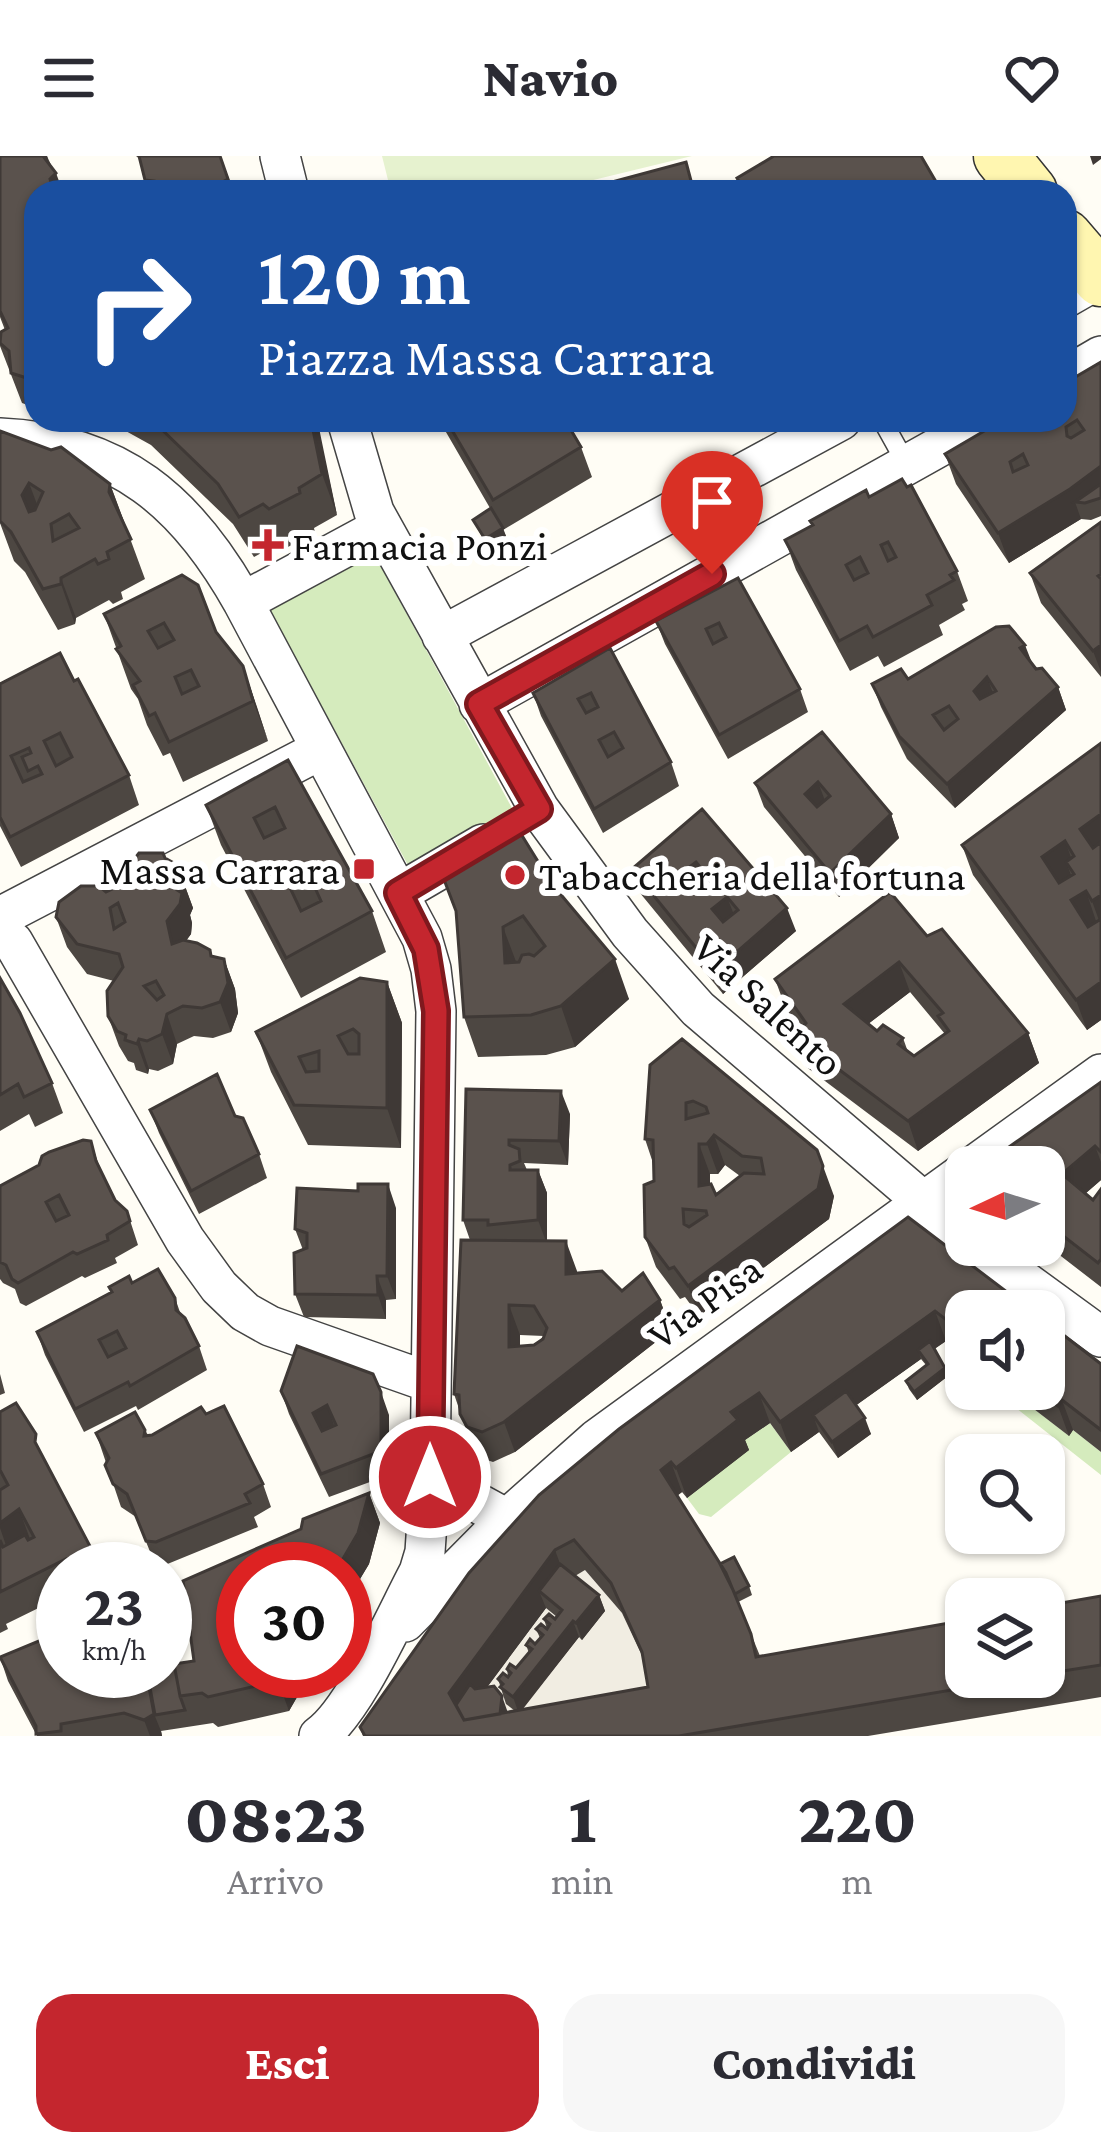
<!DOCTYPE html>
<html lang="it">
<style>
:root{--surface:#fff;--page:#f7f7f7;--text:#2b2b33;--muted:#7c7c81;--accent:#c4262e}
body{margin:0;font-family:"Crimson Pro",serif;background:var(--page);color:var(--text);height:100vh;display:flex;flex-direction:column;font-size:45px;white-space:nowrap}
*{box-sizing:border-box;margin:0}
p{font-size:39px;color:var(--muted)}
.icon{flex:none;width:66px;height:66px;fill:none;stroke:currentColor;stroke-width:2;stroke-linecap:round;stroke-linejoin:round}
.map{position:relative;height:1580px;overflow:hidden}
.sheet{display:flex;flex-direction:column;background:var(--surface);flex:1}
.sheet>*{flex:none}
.hud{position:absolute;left:24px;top:24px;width:1053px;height:252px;border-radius:36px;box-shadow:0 3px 9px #0004;background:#1a4fa0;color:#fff;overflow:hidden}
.needle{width:78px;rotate:266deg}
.fabs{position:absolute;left:945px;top:990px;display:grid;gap:24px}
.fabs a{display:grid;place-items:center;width:120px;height:120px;border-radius:24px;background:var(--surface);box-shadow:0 3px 9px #0004;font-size:60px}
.speed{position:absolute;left:36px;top:1386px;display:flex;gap:24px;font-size:60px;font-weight:700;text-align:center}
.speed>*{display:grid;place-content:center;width:156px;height:156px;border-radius:50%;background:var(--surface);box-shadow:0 3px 9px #0004;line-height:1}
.speed small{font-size:30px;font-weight:400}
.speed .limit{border:18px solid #d22;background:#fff;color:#111}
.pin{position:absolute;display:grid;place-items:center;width:102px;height:102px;color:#fff;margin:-123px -51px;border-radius:50% 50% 50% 0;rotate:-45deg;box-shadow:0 0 12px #0007}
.pin .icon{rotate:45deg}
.me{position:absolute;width:132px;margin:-66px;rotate:0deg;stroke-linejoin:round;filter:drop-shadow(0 0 9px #0008)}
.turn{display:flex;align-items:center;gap:42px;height:252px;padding:0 36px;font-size:54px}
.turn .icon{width:156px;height:156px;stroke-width:2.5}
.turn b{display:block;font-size:84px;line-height:102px}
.eta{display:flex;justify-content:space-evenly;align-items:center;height:204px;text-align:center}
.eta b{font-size:72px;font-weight:800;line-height:84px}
.primary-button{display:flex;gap:24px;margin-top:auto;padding:24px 36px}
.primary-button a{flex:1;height:138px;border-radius:36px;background:var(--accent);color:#fff;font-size:48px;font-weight:800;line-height:138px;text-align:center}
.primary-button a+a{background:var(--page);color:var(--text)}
header{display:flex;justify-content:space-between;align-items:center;height:156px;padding:0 36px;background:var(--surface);font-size:54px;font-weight:800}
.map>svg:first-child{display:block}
.green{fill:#d5ebbd}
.pitch{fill:#e6f2cf}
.plaza{fill:#f1ede2}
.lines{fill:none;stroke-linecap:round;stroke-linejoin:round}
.lane-casing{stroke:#444;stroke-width:21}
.street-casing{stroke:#444;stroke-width:42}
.secondary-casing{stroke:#333;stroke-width:57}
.lane{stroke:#fff;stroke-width:18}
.street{stroke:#fff;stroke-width:39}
.secondary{stroke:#fff6b0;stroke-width:54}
.wall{fill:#4d4742;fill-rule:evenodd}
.shaded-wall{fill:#3f3936}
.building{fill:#5a524d;stroke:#3f3936;stroke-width:3;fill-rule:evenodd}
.route-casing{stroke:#7f191e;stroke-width:30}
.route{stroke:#c4262e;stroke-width:21}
.poi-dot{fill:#c4262e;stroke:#fff;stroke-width:4.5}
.labels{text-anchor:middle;stroke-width:12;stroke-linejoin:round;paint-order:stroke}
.poi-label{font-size:42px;fill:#111;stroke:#fff;text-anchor:start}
.street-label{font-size:42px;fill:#111;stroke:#fff}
</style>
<header><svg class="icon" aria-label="menu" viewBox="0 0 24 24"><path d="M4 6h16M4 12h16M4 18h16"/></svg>Navio<svg class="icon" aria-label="heart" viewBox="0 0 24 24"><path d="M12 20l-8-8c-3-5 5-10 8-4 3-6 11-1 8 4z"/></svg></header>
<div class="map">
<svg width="1101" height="1580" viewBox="0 0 1101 1580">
<rect width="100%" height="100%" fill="#fffdf5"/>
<path class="green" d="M372,394L513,654L409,711L268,451Z
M992,1233H1008L1068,1279L1073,1274L1101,1296V1319Z
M770,1267L791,1296L711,1361L699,1358L687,1342L748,1294L742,1286Z"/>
<path class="pitch" d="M382,0H692L544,36H391Z"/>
<path class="plaza" d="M585,1414L622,1457L637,1484L653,1526L659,1561L555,1580L476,1544L545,1451L568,1470L507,1548L518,1557L579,1481L582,1483L566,1424Z"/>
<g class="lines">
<g class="lane-casing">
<path id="lane" d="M882,264L907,309"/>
</g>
<g class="street-casing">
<path id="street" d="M280,0L289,36
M1065,142L1100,122
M1065,221L1101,200
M347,264L374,356L539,653L630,777L698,853L966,1082
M0,282C119,287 187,346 243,446
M442,480L841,264
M479,548L987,264
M399,737L483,688
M0,761L320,594
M0,776L13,786L185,1084L219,1131L245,1156L270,1170L429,1226
M972,1011L1101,918
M975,1089L1101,1181
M430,1321L507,1363L597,1283L966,1015
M405,1466L507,1363
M319,1580C354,1556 397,1457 419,1416L425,1396L430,1321L436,855L431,813L422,782L243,446L382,371"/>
</g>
<g class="secondary-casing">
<path id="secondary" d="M1001,0L1030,36
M1065,81L1101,123"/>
</g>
<use href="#lane" class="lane"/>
<use href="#street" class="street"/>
<use href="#secondary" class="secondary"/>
</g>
<path class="wall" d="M0,0H47L63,36H36V252L22,247L0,190L1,176L5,174L0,161Z
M136,0H220L234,35L250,36H150L140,3Z
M774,0L942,36H742L737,22Z
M1101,206V360L1091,364L1081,363L1009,407L956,328L945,298Z
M79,264H102L105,271L80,265Z
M106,264H316L337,359L314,372L315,377L284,393L278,388L254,401L233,368L151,289Z
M439,264H565L581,291L592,321L503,374L506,380L488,392L473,364L494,359Z
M0,275L110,328L145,423L121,436L123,443L113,448L109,444L76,462L75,468L58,474L25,416L14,405L0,367Z
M869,341L957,415L968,445L962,448L965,454L939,469L943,479L884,511L878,500L850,515L796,414L785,384Z
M1101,366V521L1041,447L1030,417Z
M738,422L800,533L808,556L728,603L665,488L656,465Z
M104,458L216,476L243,510L268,585L183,626L170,597L163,600L147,569L138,543L131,533Z
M610,492L671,606L679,630L603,677L541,560L533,537Z
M1033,509L1058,531L1066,554L955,652L907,603L881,551L872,528Z
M74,525L129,619L139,649L21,711L0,670V526L1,527Z
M822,576L891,658L899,682L839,741L764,651L755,627Z
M1101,587V864L1087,874L973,719L962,689Z
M288,604L372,755L386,796L301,842L221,689L206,649Z
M702,653L796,775L723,838L640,737L632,713Z
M165,702L182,722L193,752L190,759L192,767L191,778L186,785L212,800L224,803L235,833L238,857L231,876L213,882L194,880L177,888L173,908L158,915L149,913L148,918L136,914L134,907L128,905L119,890L108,860L114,825L87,818L67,791L56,761L125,727Z
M552,728L629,843L575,891L546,899L478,901L464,861L456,758Z
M927,780L1028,877L1039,907L918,995L805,910L794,880L800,873L786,853L775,823ZM910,836L945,878L914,900L908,896L903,882L877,875L868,868Z
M0,822L52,927L63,957L35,971L29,958L0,975Z
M387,826L402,867L401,992L308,989L271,916L256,876Z
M650,909L834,1040L829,1063L699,1160L685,1141L680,1143L656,1111L645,1081L654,1025L653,1007L645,983ZM725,1009L740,1020L716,1039L710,1029V1018H718Z
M1101,926V1024L1085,1038L1093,1044L1101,1033V1131L1044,1087V1011Z
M466,933L570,958L568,1009L524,1007L527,1014H538L547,1037V1085L577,1117L622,1135L660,1144L671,1174L515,1296L493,1306L478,1301L471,1288L454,1238L470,1084L463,1064ZM520,1179L544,1180L534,1189L520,1190Z
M150,954L235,960L259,998L267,1022L199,1058L159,977Z
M91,985L101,1016L115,1044L127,1055L138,1089L115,1102L117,1107L85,1122L82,1120L26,1150L20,1147L15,1133L3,1127L0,1123V1030Z
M396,1052V1143L386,1144V1163L304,1161L295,1138L303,1094L295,1073Z
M908,1061L966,1155V1201L946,1185L934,1193L948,1220L917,1244L909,1233L906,1225L926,1209L921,1203L856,1249L871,1278L838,1302L819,1276L791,1296L770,1267L745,1284L749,1294L687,1342L682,1336L677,1340L720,1408L749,1430L752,1439L738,1446L760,1500L966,1521H1044V1450L1101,1440V1541L868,1580H363L360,1571ZM585,1414L622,1457L644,1504L648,1531L521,1554L579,1481L582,1484L605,1455L599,1439L575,1420ZM546,1452L557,1461L555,1463H544L547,1473H536L540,1482L535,1488L526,1489L529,1497L516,1512L507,1513L508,1521L498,1523L506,1548L515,1555L508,1556L487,1531Z
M132,1127L175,1142L181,1159L199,1190L207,1214L138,1254L136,1250L84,1276L45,1199L37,1176Z
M1101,1208V1296L1073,1274L1069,1280L1008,1233H1044Z
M0,1218L5,1237L0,1239Z
M281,1235L389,1259V1319L329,1341L289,1258Z
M0,1256L47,1308L92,1394L99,1413H63V1440L6,1468L8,1473L0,1477Z
M145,1274L148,1279L263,1328L271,1351L254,1361L258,1371L165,1409L155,1408L136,1361L121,1351L96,1277Z
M369,1337L380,1367L369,1408L345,1448V1413H243V1515H312L289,1555L218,1571L213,1567L161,1575L162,1580H37L8,1525L0,1501L63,1475V1515H165V1466L170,1465L176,1482L180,1507L194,1505L183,1425L301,1373L303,1363Z"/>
<path class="shaded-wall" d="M43,0H47L52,21L56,17L63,36H54Z
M1090,0H1101V3L1093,9Z
M311,264H316L318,267L337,359L322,318Z
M1101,310V342L1075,346L1081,363L1009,407L998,377Z
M29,327L44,367L37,380L22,339Z
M110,328L125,368L109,336Z
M503,372L506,380L488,392L485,383Z
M61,422L76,462L75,468L61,428Z
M1025,489L1034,512L1020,492Z
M1101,489V516L1093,495Z
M243,510L257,551L268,585L253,545Z
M987,521L996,545L982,559L974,535Z
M1058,531L1066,554L955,652L947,628Z
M818,626L827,650L814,661L805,638Z
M891,658L899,682L839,741L830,717Z
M1101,658V695L1090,703L1080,673Z
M1065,685L1076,715L1066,706L1071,719L1053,731L1042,701Z
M696,706L705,729L692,740L683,716Z
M182,722L193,752L190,759L192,767L191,778L178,795L172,788L167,765Z
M1086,735L1096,765L1082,774L1071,744Z
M1101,739V770L1092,745Z
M727,741L736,764L721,777L712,753Z
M787,752L796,775L723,838L715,815Z
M503,771L518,811L505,807Z
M224,803L235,833L238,857L231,876L220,846Z
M615,803L629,843L575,891L561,850Z
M899,806L910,836L855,878L844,848Z
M387,826L402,867L401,992L387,952Z
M1101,826V864L1087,874L1076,844Z
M167,858L177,888L173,908L162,878Z
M1028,877L1039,907L918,995L908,965Z
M139,883L149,913L148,918L137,888Z
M561,935L570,958L568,1009L559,985Z
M714,979L725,1009L718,1018L707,988Z
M699,988L710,1018V1060L699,1030Z
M1095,990L1101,1006V1024L1073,1048L1062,1018Z
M823,1010L834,1040L829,1063L699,1160L688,1130Z
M538,1014L547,1037V1088L538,1064Z
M388,1028L396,1052V1143L387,1120Z
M566,1085L577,1115V1148L566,1118Z
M377,1120L386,1144V1163L378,1139Z
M660,1144L671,1174L515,1296L504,1266Z
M509,1149L520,1179V1221L509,1191Z
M935,1155L946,1185L923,1201L918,1194L921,1203L823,1273L813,1259L819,1276L791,1296L780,1266Z
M945,1212L948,1220L917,1244L914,1236Z
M381,1236L389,1259V1319L381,1295Z
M759,1237L770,1267L745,1284L749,1294L687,1342L676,1312L731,1256Z
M1062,1244L1073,1274L1069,1280L1058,1250Z
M327,1249L335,1272L322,1281L313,1257Z
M865,1262L871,1278L838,1302L832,1286Z
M671,1306L682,1336L671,1344L661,1314Z
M369,1337L380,1367L369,1408L345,1448V1413H337Z
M19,1353L30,1383L9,1398L0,1372V1367Z
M92,1394L99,1413H71L70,1409Z
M555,1394L566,1424L539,1435L546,1452L462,1565L449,1537Z
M599,1439L605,1455L582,1484L576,1467Z
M170,1465L176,1482L185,1539L182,1540Z
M573,1465L579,1481L519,1558L513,1541Z
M284,1515H312L289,1555L278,1525Z
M502,1540L508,1557L499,1563Z
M154,1558L161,1575L162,1580H150L144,1564Z"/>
<path class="building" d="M0,0H43L56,17L50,23L54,36H36V225L11,217L9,195L0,187L1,176L8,172L0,155Z
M139,0H220L228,23L217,29V36H152L154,25L145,24Z
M774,0H921L942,36H883L879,28L865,36H745L737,22Z
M686,6L694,36H611L608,27Z
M249,32L250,36H228Z
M1101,206V310L1070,333L998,377L945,298L1003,264H1065V227ZM1077,264L1084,274L1071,282L1067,280L1066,271ZM1023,298L1028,309L1013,316L1010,306Z
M130,264H142L145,272Z
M152,264H311L322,318L299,332L300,337L269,353L263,348L239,361L218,328Z
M446,264H565L581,291L493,344Z
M0,275L51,294L61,291L110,328L109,336L131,383L107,396L109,403L98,408L95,403L61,422V428L43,433L11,376L0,365ZM29,327L43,336L35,354L29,356L22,339ZM69,358L79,372L53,385L51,368Z
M902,323L907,331L911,329L957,415L950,419L954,424L927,439L932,449L873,481L867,470L839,485L785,384L813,369L810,365L866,334L869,341ZM888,386L896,401L888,405L881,389ZM860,401L868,417L854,424L846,409Z
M1101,328V342L1085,347L1075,346Z
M491,352L503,372L485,383L473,364Z
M1101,366V418L1098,420L1101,423V489L1093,495L1030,417Z
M182,419L198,429L216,476L243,510L253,545L169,586L155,557L149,560L133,529L140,525L116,493L121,490L104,458ZM164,467L174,484L158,492L148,475ZM191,514L199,530L182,538L175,521Z
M738,422L800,533L719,579L656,465ZM719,467L726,481L713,488L706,473Z
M1009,470L1025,489L1020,492L1036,513L1042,512L1058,531L947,628L899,580L872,528L901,513L908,523L996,471ZM987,521L996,535L980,543L974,535ZM949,550L958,563L944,574L933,559Z
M610,492L671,606L594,653L533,537ZM591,537L598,551L586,557L578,543ZM614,576L623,592L608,601L599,584Z
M60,497L74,525L78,523L129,619L10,681L0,661V528ZM60,577L72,601L56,610L44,585ZM29,592L31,597L22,601L28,615L38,610L42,618L23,626L11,600Z
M822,576L891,658L830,717L755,627ZM818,626L830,640L817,651L805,638Z
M1101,587V658L1080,673L1093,692L1101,686V739L1092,745L1086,735L1071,744L1088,771L1101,763V826L1076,844L962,689ZM1065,685L1074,700L1066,706L1074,718L1059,727L1042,701Z
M288,604L372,755L286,802L206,649ZM275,651L285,672L264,682L254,662ZM311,723L321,745L301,755L291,734Z
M702,653L787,752L715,815L632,713ZM696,706L708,721L696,731L683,716ZM727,741L738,754L723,766L712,753Z
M513,665L552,728L615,803L561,850L531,859L464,861L456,755L440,713ZM523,760L545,790L534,800L529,798L522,799L519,806L505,807L503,771Z
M139,697H163L165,702L174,707L182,722L177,734L182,737L180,748L167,765L172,788L183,784L197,787L210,794L211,800L224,803L228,827L220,846L202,852L183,850L167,858L162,878L147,885L139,883L137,888L125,884L126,879L117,875L108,860L107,835L123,811L119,798L77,788L56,761L59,746L81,730H99L106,736L125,727L129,710ZM118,747L125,766L114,773L110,752ZM156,825L164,839L157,844L144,830Z
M890,736L927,780L942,773L1028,877L908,965L794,880L806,867L775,823ZM899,806L943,857L938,860L949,875L914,900L898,888L903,882L883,869L877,875L844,848Z
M0,822L20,857L52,927L24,941L18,928L0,939Z
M360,822L387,826V952L294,949L256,876ZM353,873L359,878V898H348L338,880ZM319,895V915L306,916L299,901Z
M682,883L817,994L823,1010L818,1033L688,1130L674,1111L669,1113L645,1081L644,1029L654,1025L653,984L645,983L650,909ZM693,945L706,951L708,957L686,963V947ZM714,979L742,1000L761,1002L764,1018L744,1017L716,1039L711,1028L699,1030V988H707ZM683,1053L706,1055L707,1059L689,1071L684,1068Z
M217,918L235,960L243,962L259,998L191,1035L150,954Z
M1101,926V996L1095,990L1062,1018L1093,1044L1101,1033V1103L1098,1107L1044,1065V1011H992V1003Z
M466,933L561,935L559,985L509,984V989L519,993L520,1005L510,1009V1014H538V1064L488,1069V1064H463Z
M83,984L91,985L96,1005L115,1044L127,1055L130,1065L107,1079L108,1084L77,1098L73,1096L18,1127L12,1123L6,1109L0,1106V1030L39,1009L42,1000L49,996ZM59,1039L69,1059L56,1065L46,1046Z
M358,1028H388L387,1120H377L378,1139L295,1138L294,1097L307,1092V1077L295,1073L297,1032L358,1035Z
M908,1061L1032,1155H966V1179L935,1155L780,1266L759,1237L731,1256L738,1264L676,1312L671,1306L661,1314L726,1417L751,1478L756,1501L966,1464V1521H1028L679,1580H365L360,1571L469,1417L539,1339L619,1273ZM574,1384L611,1427L642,1496L648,1531L464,1564L449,1537L555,1394Z
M461,1084L566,1085V1118L602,1115L622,1135L643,1117L660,1144L504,1266L482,1276L467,1271L460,1258L459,1239L454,1238ZM509,1149L534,1150L547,1172L543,1183L534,1189L509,1191Z
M158,1113L175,1142L176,1154L185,1162L199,1190L130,1230L128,1226L75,1253L37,1176L112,1136L109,1131L129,1120L132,1127ZM117,1175L126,1192L108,1201L99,1184Z
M1044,1164L1101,1208V1274L1062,1244L1058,1250L1036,1233H1044Z
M930,1185L945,1212L914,1236L906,1225L928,1208L918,1194Z
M297,1190L373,1218L381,1236V1295L321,1318L281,1235ZM327,1249L336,1269L322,1275L313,1257Z
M846,1235L865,1262L832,1286L813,1259Z
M16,1247L36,1278L35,1286L92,1394L70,1409L66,1403L0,1436V1384L3,1391L25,1379L28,1384L34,1381L19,1353L0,1367V1334L8,1329L0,1314V1256Z
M224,1250L263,1328L245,1338L250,1347L156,1386L146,1385L127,1338L113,1328L105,1309L109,1302L96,1277L135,1256L145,1274L144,1280L152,1279L201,1251L206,1258Z
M369,1337L358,1377L337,1413H243V1515H284L278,1525L208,1541L202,1537L180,1540L174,1508L194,1505L183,1425L301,1373L303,1363Z
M734,1401L749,1430L735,1438L720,1408Z
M560,1408L599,1439L576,1467L573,1465L513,1541L500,1531L503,1528L498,1523L503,1517L508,1521L511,1517L507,1513L510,1508L516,1512L532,1493L526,1489L530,1483L535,1488L543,1479L536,1473L541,1468L547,1473L550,1468L544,1463L549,1458L555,1463L562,1454L539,1435Z
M1101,1440V1509L1044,1518V1450Z
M170,1465L177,1507L174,1508L180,1540L185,1554L155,1559L147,1515H165V1466Z
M63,1475V1515H146L154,1558L144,1564L124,1557L61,1568V1575L36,1578V1570L0,1501Z
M470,1528L475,1533L494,1530L502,1540L500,1558L464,1564L456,1549Z"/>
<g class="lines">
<g class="route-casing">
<path id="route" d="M430,1321L436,855L426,793L398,737L539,653L479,548L712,418"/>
</g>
<use href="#route" class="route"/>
</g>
<g class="poi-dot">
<path d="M262 371h12v12h12v12h-12v12h-12v-12h-12v-12h12z"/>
<rect x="352" y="701" width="24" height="24" rx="6"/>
<circle cx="515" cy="719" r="12"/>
</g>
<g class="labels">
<g class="poi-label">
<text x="292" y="404">Farmacia Ponzi</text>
<text x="340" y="728" text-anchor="end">Massa Carrara</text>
<text x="539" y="734">Tabaccheria della fortuna</text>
</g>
<g class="street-label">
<text transform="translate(769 848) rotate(43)" y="15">Via Salento</text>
<text transform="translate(704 1145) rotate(-36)" y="15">Via Pisa</text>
</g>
</g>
</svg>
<div class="fabs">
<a><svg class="needle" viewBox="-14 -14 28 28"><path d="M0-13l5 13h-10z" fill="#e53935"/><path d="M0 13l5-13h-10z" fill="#7c7c81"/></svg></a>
<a><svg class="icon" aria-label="sound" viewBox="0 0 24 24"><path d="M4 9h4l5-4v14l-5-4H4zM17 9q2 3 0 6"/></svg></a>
<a><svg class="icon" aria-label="search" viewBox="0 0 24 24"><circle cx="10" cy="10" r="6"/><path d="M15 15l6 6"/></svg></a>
<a><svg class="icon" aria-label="layers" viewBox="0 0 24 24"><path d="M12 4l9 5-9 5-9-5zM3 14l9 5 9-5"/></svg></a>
</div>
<div class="speed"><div>23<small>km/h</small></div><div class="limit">30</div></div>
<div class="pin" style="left:712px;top:418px;background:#d93025"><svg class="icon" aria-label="arrive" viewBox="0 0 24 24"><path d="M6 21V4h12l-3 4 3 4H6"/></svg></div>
<svg class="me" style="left:430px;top:1321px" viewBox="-20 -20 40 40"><circle r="17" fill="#c4262e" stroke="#fff" stroke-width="3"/><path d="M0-11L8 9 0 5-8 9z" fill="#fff"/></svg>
<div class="hud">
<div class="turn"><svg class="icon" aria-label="right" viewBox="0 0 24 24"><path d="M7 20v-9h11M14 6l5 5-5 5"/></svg><div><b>120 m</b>Piazza Massa Carrara</div></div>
</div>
</div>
<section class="sheet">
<div class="eta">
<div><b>08:23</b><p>Arrivo</p></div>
<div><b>1</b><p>min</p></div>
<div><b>220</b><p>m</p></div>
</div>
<div class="primary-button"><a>Esci</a><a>Condividi</a></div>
</section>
